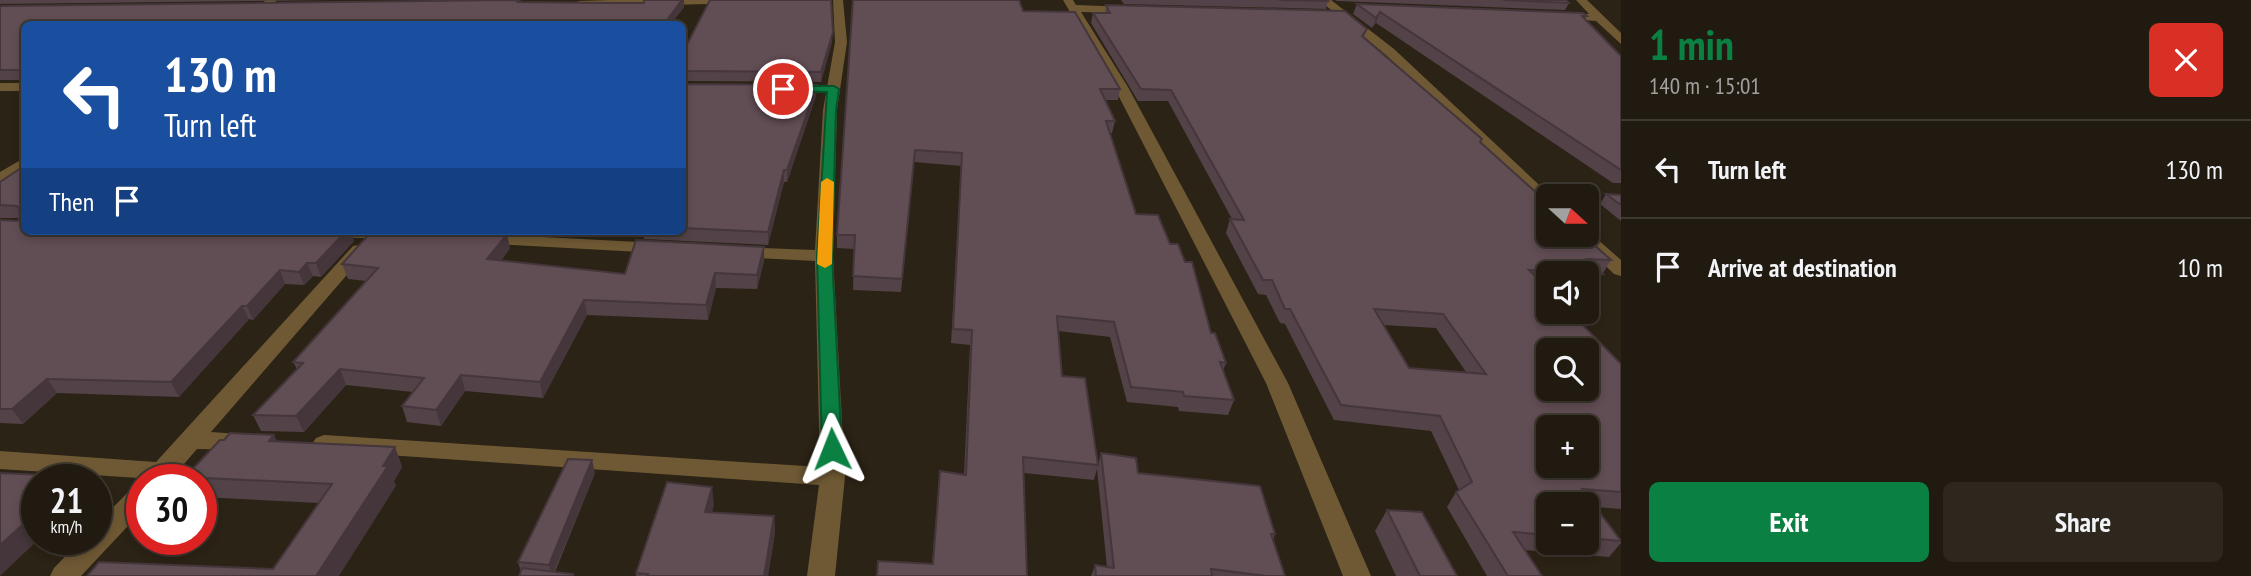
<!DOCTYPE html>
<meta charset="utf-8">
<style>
:root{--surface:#201a10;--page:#2d271e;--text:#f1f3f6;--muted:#a2a19f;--line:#3d3830;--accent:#0b8043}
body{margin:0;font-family:"PT Sans Narrow",sans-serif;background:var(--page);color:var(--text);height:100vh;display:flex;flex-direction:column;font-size:26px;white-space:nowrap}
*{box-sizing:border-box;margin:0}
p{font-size:23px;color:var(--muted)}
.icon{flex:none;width:38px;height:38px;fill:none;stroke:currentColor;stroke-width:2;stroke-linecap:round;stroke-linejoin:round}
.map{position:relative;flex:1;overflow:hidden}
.panel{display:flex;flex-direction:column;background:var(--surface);width:630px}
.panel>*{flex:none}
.hud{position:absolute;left:21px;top:21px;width:665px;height:214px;border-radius:10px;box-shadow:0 4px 10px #0003,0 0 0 2px var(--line);background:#1a4fa0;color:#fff;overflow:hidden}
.needle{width:46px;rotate:111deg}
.controls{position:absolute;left:1536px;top:184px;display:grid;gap:14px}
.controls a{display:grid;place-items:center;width:63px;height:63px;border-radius:10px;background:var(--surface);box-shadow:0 4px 10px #0003,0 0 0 2px var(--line);font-size:35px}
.speed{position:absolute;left:21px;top:464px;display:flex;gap:14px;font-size:35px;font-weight:700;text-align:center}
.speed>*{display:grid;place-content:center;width:91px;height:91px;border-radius:50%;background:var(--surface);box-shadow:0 4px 10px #0003,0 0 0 2px var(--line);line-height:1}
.speed small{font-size:18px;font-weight:400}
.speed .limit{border:10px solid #d22;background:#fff;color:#111}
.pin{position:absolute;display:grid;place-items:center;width:60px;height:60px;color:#fff;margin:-30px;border:4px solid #fff;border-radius:50%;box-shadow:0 2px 7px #0007}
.me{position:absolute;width:77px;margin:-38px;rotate:358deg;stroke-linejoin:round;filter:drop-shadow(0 0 5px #0008)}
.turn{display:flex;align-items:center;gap:24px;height:147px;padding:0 28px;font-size:32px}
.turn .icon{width:91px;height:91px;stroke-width:2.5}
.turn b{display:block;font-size:49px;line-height:60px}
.then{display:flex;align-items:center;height:66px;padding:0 28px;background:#0003;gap:14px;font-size:26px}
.round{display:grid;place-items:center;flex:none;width:74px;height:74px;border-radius:10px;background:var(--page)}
.overview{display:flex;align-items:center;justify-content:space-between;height:119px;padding:0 28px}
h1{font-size:42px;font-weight:600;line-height:52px;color:var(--accent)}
.action{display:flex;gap:14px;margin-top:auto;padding:14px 28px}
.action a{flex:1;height:80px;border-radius:10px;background:var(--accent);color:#fff;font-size:28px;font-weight:600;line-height:80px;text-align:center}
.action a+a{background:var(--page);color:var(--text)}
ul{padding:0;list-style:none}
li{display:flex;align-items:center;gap:21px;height:98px;padding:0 28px;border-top:2px solid var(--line)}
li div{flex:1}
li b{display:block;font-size:26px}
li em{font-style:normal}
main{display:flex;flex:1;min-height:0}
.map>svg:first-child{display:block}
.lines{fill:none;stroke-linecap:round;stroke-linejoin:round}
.minor{fill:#6f5934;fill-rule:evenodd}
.wall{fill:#534248;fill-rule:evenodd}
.shaded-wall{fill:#44363b}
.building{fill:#614d54;stroke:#44363b;stroke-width:2;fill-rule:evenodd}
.route{fill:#0b8043;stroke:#07532c;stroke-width:2}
.slow{fill:#f59e0b}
</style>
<main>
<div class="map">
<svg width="1621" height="576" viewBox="0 0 1621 576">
<rect width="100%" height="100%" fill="#2b2315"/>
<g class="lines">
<path class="minor" d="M266,0H277L251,24H240Z
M611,0H758L753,3L579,7L574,4L579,1Z
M833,0H843L847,42L837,110L833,256L845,477L835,576H807L819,485L316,450L312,444L316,438L324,435L820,467L815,261L738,257L729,252L738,247L815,250L823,110L835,42Z
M1063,0H1073L1076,5L1131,7L1137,10L1131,13L1081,12L1128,87L1288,383L1371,576H1343L1266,383L1114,87Z
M1319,0H1331L1394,49L1551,196H1549V208L1543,207L1386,55Z
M1576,0H1587L1621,33V44L1596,21L1557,18V14L1561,13L1589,14Z
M0,83H24V91H0Z
M24,158V170L0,184V172Z
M1587,230L1621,260V276L1614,274L1573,234H1587Z
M404,231L406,234L403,238L397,239L326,237L317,232Z
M483,234L659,243L668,248L659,253L477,243L474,239Z
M359,245L368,250L365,254L211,432L253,435L257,441L253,447L245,450L197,449L170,480L0,469V451L156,462L353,246Z
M142,484V511L81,576H50L54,568L82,539H96V525L133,487Z"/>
</g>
<path class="wall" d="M0,0H333L0,4Z
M1121,0H1327L1328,1L1326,9L1124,4Z
M1335,0H1566L1569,3L1565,10L1337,1Z
M520,2L684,7L671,24H24V80H0V6Z
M1357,4L1587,16L1585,19L1621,56V183H1613L1376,23L1372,28L1353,14Z
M1106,5L1367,29L1364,37L1482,139L1480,142L1611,260L1594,288H1587V273H1549V285H1544L1621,364V509L1595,507L1621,540V543L1609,557L1525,550L1542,576H1487L1447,507L1456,492L1459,490L1431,431L1334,420L1285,324L1280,323L1266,295L1258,294L1226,233L1230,219H1232L1168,101H1138L1091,23L1093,13H1105ZM1383,325L1436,328L1466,372L1409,368ZM1549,504H1587V542H1549Z
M1023,11L1120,89L1118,100H1105L1115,121L1112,133H1110L1136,214L1170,244L1211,333L1226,363L1223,371L1234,400L1228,415L1179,411L1178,407L1127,402L1110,337L1058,331L1062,376L1098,465L1094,480L1024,473L932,563L940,471L964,474L970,345L951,343L961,166L914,162L901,292L853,290L854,249L837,248V235Z
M832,42L821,82L682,81V54Z
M682,84L817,85L816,96L787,182H784L768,245L644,239L643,231H682Z
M24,166V231L354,241L321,277L313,276L304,285L285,284L253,320L249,319L179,397L57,393L23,424L0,423V220L17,221L19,218H0V182Z
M1606,194L1621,195V221L1600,204Z
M491,231H523L522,233Z
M510,248L501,261L625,274L764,261L757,289L716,288L708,320L587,315L543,398L465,391L441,426L407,422L402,406L413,392L346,385L304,432L261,431L253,415L297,369L293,362L366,281L348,279L342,264Z
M277,441L395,447L402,467L394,481L396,486L319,503L201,497V480H186L185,477Z
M1101,453L1138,473L1275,534L1273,540L1285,576H1091L1095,565L1107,567L1097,469Z
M595,473L555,572L573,574L574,576H519L521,572L518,562Z
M714,504L712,512L774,516L775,533L768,576H636V573Z
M1387,510L1457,576H1396L1375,531Z"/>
<path class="shaded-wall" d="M682,0H684V7L671,24H664Z
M1380,12L1376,23L1372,28L1376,18Z
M833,32L832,42L821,82V72Z
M817,85L816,96L787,182V170Z
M784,170V182L768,245V232Z
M346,231H351L354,241L321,277L316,263Z
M507,234L510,248L491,274L487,259Z
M764,247V261L757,289V275Z
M307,263L313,276L304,285L299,272Z
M280,270L285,284L253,320L247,306Z
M715,273L716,288L708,320L706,305Z
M584,300L587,315L543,398L540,382Z
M242,306L249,319L179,397L171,382Z
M340,369L346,385L304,432L296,416Z
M461,375L465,391L441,426L436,410Z
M47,379L57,393L23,424L12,409Z
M274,435L284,455L269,441Z
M395,447L402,467L394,481L396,486L339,576H316Z
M592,460L595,473L552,576L549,565Z
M712,487L714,504L707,529L705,512Z
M37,503V539H39L0,576V545L22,518Z
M774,516L775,533L768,576H764Z"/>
<path class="building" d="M520,0L518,2L607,3H644V0H682L664,24H24V70H0V6Z
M710,0H831L833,32L821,72L682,71V54Z
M853,0H1019L1023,11L1075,12L1120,89H1100L1115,121H1106L1136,214L1158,215L1170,244H1178L1185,262H1192L1211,333H1215L1226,363L1220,362L1234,400L1184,396L1183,392L1131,387L1114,322L1057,316L1062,376L1085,378L1098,465L1023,457L1027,576H877L878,561L933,564L940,471L966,475L972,330L953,329L962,153L915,150L902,279L853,276L855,235H837Z
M1279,0H1327L1328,1Z
M1503,0H1566L1569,3Z
M1357,4L1583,13L1587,16H1582L1621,56V170L1380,12L1376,18Z
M1106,5L1345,11L1367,29L1362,36L1482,139L1480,142L1549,204V234H1582L1611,260L1587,259L1603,274L1529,270L1549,290V312H1570L1621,364V492L1582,489L1621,541L1587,538V504H1549V535L1513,532L1542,576H1508L1456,492L1472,482L1440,416L1341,405L1290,309H1285L1272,280H1263L1230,219L1244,220L1171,90L1141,89L1093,13H1110ZM1374,309L1443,314L1486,374L1409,368ZM1549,350H1587V388H1549ZM1549,427H1587V466H1549Z
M682,84L817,85L787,170H784L768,232L682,228Z
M24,166V231H346L316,263H307L299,272L280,270L247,306H242L171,382L47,379L12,409H0V220L17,221L20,218L19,208L17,206L0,205V182Z
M1606,194L1621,195V205Z
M372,231H449L507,234L487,259L625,274L636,240L764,247L757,275L715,273L706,305L584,300L540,382L461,375L436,410L402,406L424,378L340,369L296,416L253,415L303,363L293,362L378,268L342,264Z
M230,433L274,435L269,441L395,447L383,466H388L316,576H87L99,562L273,569L332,484L185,477L220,440H224Z
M1101,453L1136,458L1138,473L1260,486L1275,534H1271L1285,576H1266L1211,569L1212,576H1096L1095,565L1114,568Z
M568,459L592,460L549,565L518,562Z
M0,473L65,476L62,480H37V503L22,518L29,519L0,545Z
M667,482L712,487L705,512L774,516L764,576H647L648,574L636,573Z
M1387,510L1422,512L1457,576H1420Z
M522,568L573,574L572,576H519Z"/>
<path class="route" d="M783,86H834L839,89L836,110L832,256L842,449L839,455L832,457L825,455L822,449L817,256L827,92L779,91L778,89Z"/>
<path class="slow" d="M827,178L834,182L832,264L825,268L817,264L821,182Z"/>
</svg>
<div class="controls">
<a><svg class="needle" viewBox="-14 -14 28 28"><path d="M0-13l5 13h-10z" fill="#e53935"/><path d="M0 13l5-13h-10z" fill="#a2a19f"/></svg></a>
<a><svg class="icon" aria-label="sound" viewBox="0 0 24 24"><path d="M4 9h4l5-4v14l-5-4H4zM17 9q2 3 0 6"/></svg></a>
<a><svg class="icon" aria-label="search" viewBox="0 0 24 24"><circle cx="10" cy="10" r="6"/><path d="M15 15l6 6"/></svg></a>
<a>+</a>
<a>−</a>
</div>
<div class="speed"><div>21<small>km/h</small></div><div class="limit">30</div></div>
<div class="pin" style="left:783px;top:89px;background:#d93025"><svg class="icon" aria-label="arrive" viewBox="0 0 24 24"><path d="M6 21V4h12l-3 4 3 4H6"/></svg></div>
<svg class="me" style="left:832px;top:449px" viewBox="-20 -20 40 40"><path d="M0-17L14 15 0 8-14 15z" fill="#0b8043" stroke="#fff" stroke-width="4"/></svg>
<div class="hud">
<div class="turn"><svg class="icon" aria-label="left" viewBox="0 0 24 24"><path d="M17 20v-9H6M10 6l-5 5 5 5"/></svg><div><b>130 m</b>Turn left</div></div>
<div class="then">Then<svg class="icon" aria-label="arrive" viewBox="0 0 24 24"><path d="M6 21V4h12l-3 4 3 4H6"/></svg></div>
</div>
</div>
<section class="panel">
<div class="overview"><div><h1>1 min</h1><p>140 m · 15:01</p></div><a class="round" style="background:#d93025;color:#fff"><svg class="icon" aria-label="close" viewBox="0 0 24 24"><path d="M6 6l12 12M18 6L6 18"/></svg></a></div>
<ul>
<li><svg class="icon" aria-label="left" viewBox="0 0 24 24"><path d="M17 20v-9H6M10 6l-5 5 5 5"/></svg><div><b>Turn left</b></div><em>130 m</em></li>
<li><svg class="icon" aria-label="arrive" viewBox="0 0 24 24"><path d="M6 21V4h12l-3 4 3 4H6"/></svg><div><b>Arrive at destination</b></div><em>10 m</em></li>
</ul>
<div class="action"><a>Exit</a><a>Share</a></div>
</section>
</main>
